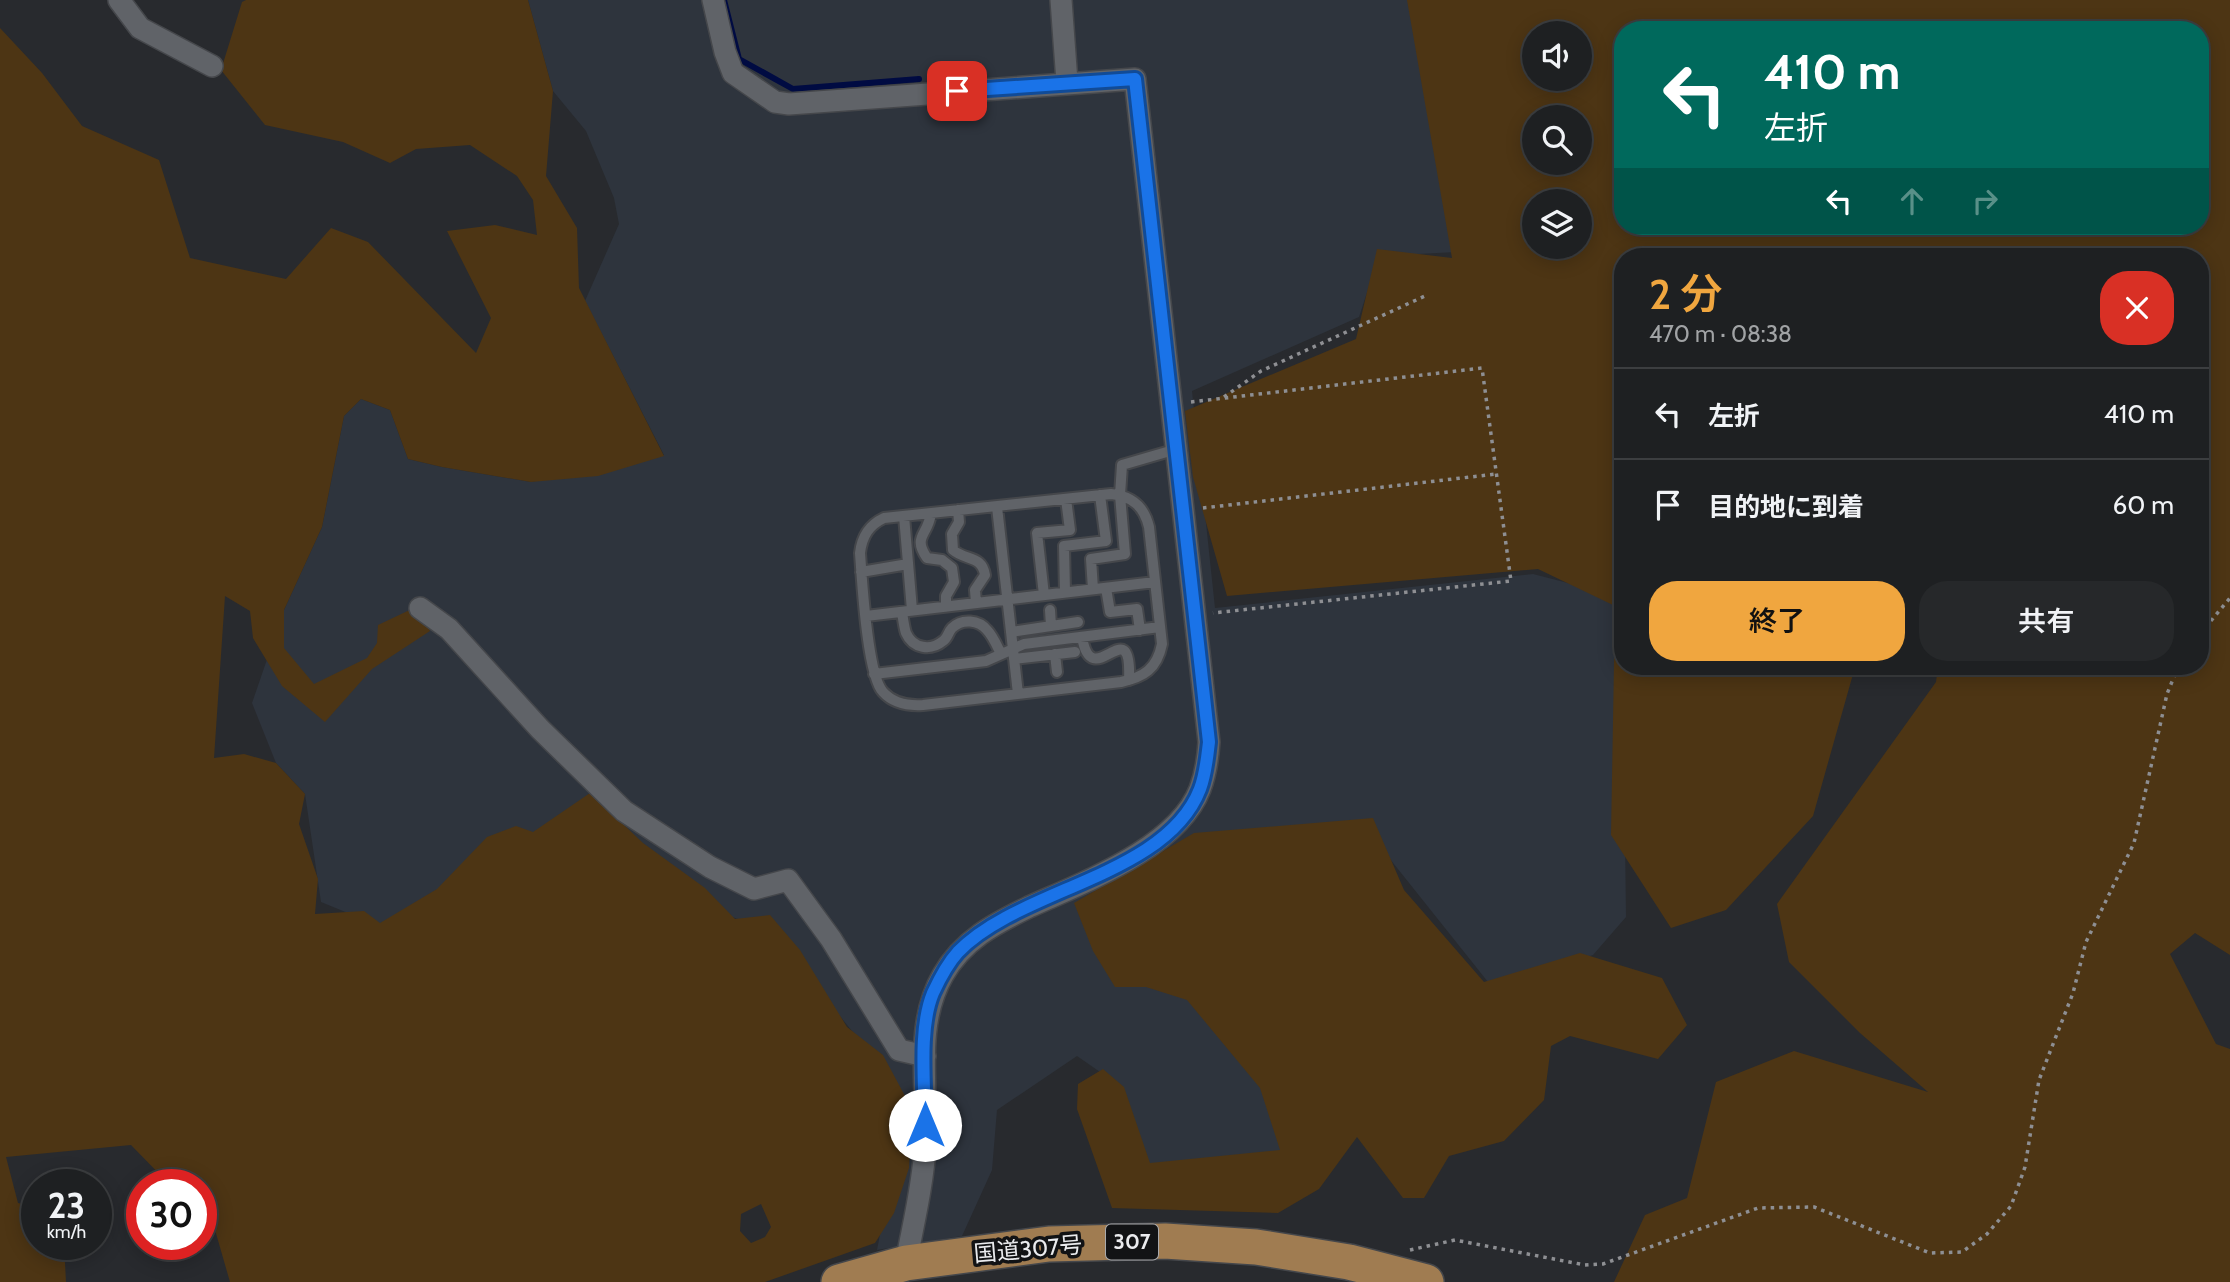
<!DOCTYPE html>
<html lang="ja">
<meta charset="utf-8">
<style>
:root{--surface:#1e2022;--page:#26282a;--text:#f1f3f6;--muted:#a1a3a5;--line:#3c3e40;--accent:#f0a63f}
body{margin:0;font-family:Cabin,"Noto Sans JP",sans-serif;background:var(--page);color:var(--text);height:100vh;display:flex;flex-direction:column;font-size:26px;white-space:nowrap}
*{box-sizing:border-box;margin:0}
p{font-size:23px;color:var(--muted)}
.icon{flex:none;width:38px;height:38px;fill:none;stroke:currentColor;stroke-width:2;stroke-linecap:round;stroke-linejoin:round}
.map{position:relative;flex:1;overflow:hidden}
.details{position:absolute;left:1614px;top:248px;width:595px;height:427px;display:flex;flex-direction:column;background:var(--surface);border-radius:28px;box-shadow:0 4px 18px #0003,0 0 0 2px var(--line)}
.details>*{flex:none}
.hud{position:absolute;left:1614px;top:21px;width:595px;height:214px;border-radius:28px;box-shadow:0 4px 18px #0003,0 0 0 2px var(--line);background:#00695c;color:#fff;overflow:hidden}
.tools{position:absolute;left:1522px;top:21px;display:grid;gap:14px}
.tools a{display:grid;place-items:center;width:70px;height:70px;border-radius:50%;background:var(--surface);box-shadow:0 4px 18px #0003,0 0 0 2px var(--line);font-size:35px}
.speed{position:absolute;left:21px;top:1169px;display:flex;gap:14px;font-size:35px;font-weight:700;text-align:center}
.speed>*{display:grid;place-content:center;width:91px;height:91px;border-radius:50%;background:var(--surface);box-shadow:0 4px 18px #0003,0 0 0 2px var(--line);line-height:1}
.speed small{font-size:18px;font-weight:400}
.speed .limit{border:10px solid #d22;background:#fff;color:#111}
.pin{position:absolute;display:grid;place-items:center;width:60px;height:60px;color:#fff;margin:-30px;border-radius:14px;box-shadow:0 4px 10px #0006}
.me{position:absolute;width:77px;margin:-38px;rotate:0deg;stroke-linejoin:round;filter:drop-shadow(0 0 5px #0008)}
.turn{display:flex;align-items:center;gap:24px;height:147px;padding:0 35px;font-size:32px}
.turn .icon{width:91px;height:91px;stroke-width:2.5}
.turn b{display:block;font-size:49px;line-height:60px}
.lanes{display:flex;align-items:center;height:66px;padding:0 35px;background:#0003;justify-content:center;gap:35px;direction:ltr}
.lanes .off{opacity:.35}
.round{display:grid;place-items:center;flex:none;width:74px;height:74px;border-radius:28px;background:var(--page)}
.summary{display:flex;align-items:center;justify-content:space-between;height:119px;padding:0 35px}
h1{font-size:42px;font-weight:600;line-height:52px;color:var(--accent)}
.primary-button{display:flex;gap:14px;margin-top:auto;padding:14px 35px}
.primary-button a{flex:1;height:80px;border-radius:28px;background:var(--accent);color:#111;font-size:28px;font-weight:600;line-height:80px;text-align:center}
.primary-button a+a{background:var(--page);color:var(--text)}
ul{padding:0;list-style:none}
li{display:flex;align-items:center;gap:21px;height:91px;padding:0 35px;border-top:2px solid var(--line)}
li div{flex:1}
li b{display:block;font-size:26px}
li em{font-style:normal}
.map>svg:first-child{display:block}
.built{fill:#2e343d}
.green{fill:#4d3514;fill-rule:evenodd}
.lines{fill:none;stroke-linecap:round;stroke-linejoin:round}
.stream{stroke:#000b42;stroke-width:6}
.service-casing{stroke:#45474b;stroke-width:14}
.minor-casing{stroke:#45474b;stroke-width:24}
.trunk-casing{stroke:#45474b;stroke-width:38}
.path{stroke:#8e8f93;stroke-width:3.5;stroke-dasharray:3.5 5;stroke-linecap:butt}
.service{stroke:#606368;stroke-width:10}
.minor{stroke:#606368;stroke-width:21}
.trunk{stroke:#a07c51;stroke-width:35}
.route-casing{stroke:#114b97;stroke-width:18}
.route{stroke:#1a73e8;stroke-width:12}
.labels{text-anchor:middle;stroke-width:7;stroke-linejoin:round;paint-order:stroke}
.shield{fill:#121315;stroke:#a9aaad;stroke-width:2}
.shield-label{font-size:21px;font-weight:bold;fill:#eaebee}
.street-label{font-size:23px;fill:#eaebee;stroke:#121315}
</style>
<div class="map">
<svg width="2230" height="1282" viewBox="0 0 2230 1282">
<rect width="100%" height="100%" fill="#282a2e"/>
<path class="built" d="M528,0H1418L1456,252L1379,256L1359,317L1192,391L1215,608L1533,574L1622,597L1626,917L1593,955L1492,987L1370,834L1202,990L1274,1085L1290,1154L1149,1169L1116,1083L1077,1056L997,1110L992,1170L962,1236L877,1250L903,1115L886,1073L771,931L713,910L387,929L321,902L305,794L276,763L252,703L284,610L322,527L344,416L361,399L390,410L408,459L442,467L531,482L664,455L585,301L619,224L614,198L586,131L553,91Z"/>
<path class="green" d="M246,0H528L553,91L546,176L577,228L579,288L664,456L598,476L531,482L442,467L408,459L390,410L361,399L344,416L322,527L284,610V648L314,684L367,658L377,643L378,625L416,607L430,631L372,669L325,722L282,686L253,638L250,611L225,596L214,758L244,754L276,763L305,794L299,824L318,879L315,914L364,911L380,923L437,889L487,837L516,826L533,832L590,793L643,843L705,888L735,919L770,915L800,950L847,1027L883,1055L912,1109L909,1168L894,1213L875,1243L765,1282H230L213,1223L201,1213V1185H170L131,1145L6,1157L18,1203L37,1208V1244H64L66,1282H0V28L42,73L82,126L159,160L190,258L286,279L331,228L368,242L476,353L491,318L447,231L495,225L537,235L533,200L517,176L470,145L416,149L390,163L343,142L265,125L221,70L242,2ZM761,1204L771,1227L765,1237L751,1243L740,1231L741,1214Z
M1407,0H2230V955L2195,933L2170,954L2216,1044L2230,1049V1282H1614L1645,1215L1687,1198L1716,1082L1794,1051L1928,1092L1860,1033L1789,962L1777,904L1936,682L1938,667H2200V257H1622V667H1855L1813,816L1726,910L1671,928L1611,835L1615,606L1538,569L1227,596L1193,477L1185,411L1356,339L1377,249L1452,258ZM1622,30H2200V226H1622ZM1535,33H1580V79H1535ZM1535,117H1580V163H1535ZM1535,201H1580V247H1535Z
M1373,818L1404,890L1484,982L1580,953L1662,978L1687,1025L1658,1059L1570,1036L1551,1046L1544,1100L1504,1141L1449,1156L1424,1198H1403L1357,1137L1319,1189L1278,1213L1112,1208L1077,1109L1078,1084L1103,1069L1124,1087L1150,1163L1280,1150L1260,1088L1187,1000L1146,987H1115L1093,951L1074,903L1194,833Z"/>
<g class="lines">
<path class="stream" d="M724,0L739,59L793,89L919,79"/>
<g class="service-casing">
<path id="service" d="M1111,494C1132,496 1144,506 1149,527L1162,644C1157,669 1144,677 1121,682L923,705C908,706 893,703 883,692C867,675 862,579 860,553C862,536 869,525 884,518Z
M997,507L1018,694
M958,510L959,522L952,534L953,550C966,561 982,555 985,575L975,590L976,603
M931,513C928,536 912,536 927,558L942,560L952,568L954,582L946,596V606
M904,516L912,610
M861,572L908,564
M1106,588L1110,612L1137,609L1140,630
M1093,589L1091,559L1125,554L1120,495L1122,465L1177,449
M1065,592L1064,546L1106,541L1100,495
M1044,595L1037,533L1070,530L1066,499
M1050,610L1051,626
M902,612C903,618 904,627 906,633C913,649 931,651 943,641C948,638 948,632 952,628C962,618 979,620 987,630C993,636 997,646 1001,654
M866,616L1155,582
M1011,632L1078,622
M1082,637C1092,696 1132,607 1129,680
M1055,654L1057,672
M1014,659L1075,652
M874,674L986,661L1024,644L1160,627"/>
</g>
<g class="minor-casing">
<path id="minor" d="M119,0L140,28L212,66
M713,0L725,52L733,73L775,102L789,104L1135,79L1209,742C1208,758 1206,773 1200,789C1177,848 1084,882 1029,907C994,924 963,940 943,975C913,1027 929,1090 925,1147C923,1185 913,1225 906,1263
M1061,0L1067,82
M420,608L449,629L540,729L624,811L710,867L754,889L788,880L831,939L899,1050L925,1056"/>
</g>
<g class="trunk-casing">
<path id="trunk" d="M839,1282L906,1263L1049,1244L1165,1241L1256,1247L1349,1262L1426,1282"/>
</g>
<path class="path" d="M1224,397L1261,371L1425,296
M1191,402L1482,368L1511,581L1213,613
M1203,508L1496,474
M2200,634L2230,598
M1410,1250L1455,1240L1585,1265L1603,1264L1758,1208L1814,1207L1930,1253L1962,1252L1987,1234L2011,1206L2025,1167L2039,1080L2073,993L2086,942L2134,843L2167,694L2178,667"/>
<use href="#service" class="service"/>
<use href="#minor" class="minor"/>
<use href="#trunk" class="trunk"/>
</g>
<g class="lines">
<g class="route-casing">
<path id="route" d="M925,1125C925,1086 918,1029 933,993C939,980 948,963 958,952C1019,888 1166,877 1200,789C1206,773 1207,758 1209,742L1135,79L957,91"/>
</g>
<use href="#route" class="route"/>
</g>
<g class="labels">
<rect class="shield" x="1106" y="1224.5" width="52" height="35" rx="5"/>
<g class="shield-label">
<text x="1132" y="1249">307</text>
</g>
<g class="street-label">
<text transform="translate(1028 1249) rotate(-5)" y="8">国道307号</text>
</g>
</g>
</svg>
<div class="tools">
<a><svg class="icon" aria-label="sound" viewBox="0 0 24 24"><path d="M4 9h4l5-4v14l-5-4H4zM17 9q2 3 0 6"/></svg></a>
<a><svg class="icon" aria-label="search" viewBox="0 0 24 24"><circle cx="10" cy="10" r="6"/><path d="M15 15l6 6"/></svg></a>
<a><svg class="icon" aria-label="layers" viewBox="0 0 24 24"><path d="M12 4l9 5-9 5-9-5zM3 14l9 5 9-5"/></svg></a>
</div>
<div class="speed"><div>23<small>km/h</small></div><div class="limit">30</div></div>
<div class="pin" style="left:957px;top:91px;background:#d93025"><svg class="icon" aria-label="arrive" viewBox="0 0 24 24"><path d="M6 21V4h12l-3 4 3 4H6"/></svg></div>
<svg class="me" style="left:925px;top:1125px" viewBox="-20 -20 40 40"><circle r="19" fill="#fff"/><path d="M0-13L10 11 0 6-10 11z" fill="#1a73e8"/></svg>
<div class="hud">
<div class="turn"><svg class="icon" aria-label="left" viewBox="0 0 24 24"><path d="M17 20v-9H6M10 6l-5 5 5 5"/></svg><div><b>410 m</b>左折</div></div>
<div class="lanes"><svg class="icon" aria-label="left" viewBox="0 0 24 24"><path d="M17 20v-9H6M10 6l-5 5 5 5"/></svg><svg class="icon off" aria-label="ahead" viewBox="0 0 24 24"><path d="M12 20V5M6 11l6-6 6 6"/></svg><svg class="icon off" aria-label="right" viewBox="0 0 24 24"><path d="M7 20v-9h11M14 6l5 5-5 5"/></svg></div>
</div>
<section class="details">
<div class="summary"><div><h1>2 分</h1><p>470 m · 08:38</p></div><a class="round" style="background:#d93025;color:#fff"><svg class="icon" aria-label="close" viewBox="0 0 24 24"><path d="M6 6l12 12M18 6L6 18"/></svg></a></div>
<ul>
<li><svg class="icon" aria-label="left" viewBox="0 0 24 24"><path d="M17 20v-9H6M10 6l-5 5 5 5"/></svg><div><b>左折</b></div><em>410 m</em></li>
<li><svg class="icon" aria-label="arrive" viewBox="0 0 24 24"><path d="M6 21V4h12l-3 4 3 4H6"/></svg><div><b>目的地に到着</b></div><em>60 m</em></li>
</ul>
<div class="primary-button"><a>終了</a><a>共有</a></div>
</section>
</div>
